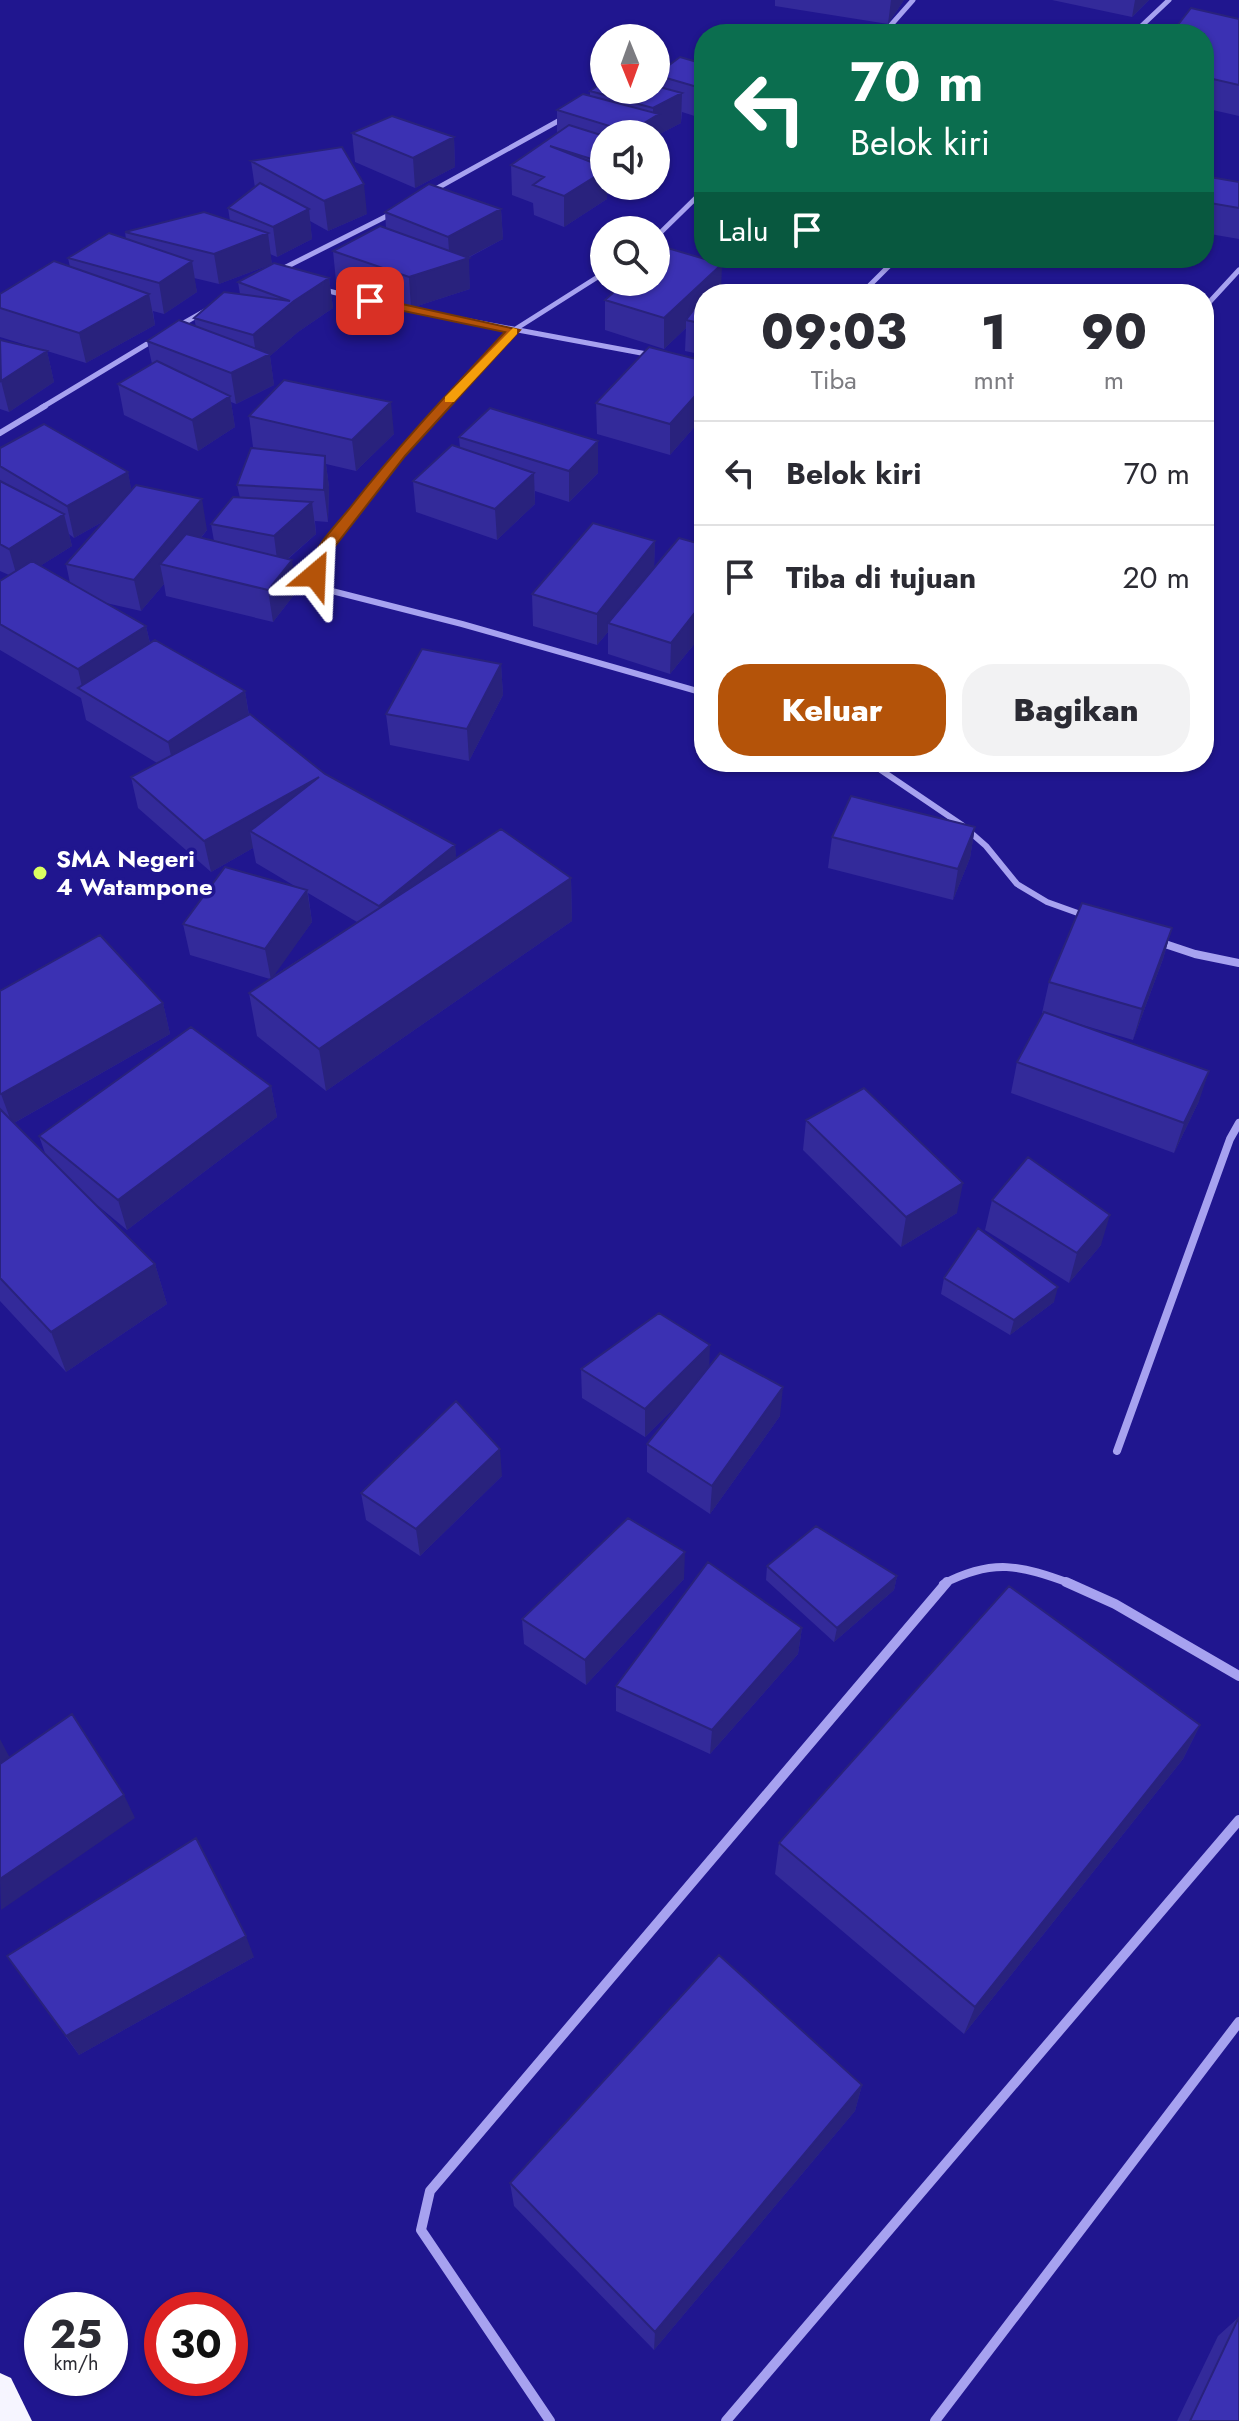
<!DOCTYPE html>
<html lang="id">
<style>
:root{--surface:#fff;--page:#f2f2f3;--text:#2b2b33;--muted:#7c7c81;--line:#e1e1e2;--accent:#b45309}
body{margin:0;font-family:Jost,sans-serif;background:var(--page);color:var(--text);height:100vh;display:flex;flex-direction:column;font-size:30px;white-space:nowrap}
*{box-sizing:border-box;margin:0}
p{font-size:26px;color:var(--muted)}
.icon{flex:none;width:44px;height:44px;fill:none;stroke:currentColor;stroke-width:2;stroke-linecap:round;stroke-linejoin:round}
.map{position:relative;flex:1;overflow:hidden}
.side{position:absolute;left:694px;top:284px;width:520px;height:488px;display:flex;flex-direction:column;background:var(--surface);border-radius:32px;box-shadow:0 2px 6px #0004}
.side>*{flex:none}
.banner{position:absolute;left:694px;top:24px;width:520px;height:244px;border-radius:32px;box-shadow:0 2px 6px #0004;background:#0b6e4f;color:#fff;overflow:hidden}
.needle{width:52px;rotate:179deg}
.tools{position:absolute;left:590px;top:24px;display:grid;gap:16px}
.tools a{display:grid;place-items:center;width:80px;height:80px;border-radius:50%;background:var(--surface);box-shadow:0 2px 6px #0004;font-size:40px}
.speed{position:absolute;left:24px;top:2292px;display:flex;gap:16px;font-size:40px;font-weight:700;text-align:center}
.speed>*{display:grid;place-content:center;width:104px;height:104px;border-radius:50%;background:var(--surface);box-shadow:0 2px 6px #0004;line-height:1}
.speed small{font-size:20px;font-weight:400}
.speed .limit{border:12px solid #d22;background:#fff;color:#111}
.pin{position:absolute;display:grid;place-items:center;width:68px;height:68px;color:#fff;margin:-34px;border-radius:16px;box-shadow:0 4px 12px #0006}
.me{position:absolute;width:88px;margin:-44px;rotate:26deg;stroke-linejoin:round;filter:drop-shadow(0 0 6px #0008)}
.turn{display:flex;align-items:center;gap:28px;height:168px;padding:0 24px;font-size:36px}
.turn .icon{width:104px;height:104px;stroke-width:2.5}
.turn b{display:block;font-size:56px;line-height:68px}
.then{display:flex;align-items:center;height:76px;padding:0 24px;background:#0003;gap:16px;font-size:30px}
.eta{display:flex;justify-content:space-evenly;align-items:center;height:136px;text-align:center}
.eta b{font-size:48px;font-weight:800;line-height:56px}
.action{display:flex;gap:16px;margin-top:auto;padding:16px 24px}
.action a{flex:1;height:92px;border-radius:32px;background:var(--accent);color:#fff;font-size:32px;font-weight:800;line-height:92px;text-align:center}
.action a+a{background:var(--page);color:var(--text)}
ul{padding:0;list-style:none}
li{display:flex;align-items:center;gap:24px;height:104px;padding:0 24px;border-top:2px solid var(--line)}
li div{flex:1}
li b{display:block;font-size:30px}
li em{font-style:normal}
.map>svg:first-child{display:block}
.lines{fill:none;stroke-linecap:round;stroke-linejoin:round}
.minor-far3{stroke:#a7a2f0;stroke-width:5}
.minor-far2{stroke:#a7a2f0;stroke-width:6}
.minor-far1{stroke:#a7a2f0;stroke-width:8}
.minor{stroke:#a7a2f0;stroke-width:10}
.trunk{fill:#f6f5ff;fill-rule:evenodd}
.wall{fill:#332a9a;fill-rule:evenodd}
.shaded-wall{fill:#29227d}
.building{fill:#3b31b3;stroke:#29227d;stroke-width:2}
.route{fill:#b45309;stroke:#753606;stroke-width:2}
.slow{fill:#f59e0b}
.poi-dot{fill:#dbff61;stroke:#20168f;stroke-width:3}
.labels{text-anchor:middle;stroke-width:7;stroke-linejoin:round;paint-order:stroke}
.poi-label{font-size:24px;font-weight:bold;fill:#fff;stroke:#20168f;text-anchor:start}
</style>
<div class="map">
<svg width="1239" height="2421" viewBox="0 0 1239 2421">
<rect width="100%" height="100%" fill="#20168f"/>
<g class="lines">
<path class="minor-far3" d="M883,34L913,0
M1133,34L1169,0
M432,191L560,120
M656,237L704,190
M280,270L393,213
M320,289L395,307L652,355
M861,294L897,258
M1204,308L1239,270
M175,328L205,311
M41,408L157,338
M442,408L514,330L604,273"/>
<path class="minor-far2" d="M444,406L400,453L316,562L315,575L328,590L462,624L704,693
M0,433L45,406
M869,762L962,825L986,846L1017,884L1047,902L1086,916"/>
<path class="minor-far1" d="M1159,942L1195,954L1239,963
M1117,1451L1230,1139L1239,1123
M943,1584C993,1558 1020,1565 1072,1584"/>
<path class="minor" d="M1066,1582L1115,1604L1239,1676
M550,2421L421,2230L430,2191L947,1582
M726,2421L1239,1820
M935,2421L1239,2022"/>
<path class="trunk" d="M0,2373L11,2378L32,2421H0Z"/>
</g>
<path class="wall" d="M775,0H904L888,24L775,6Z
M1052,0H1149L1132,17Z
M1239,19V116L1204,108V34Z
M704,64V119L682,112L681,123L658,135V144L656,145V134H604V186H628L615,196L607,194V199L564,227L534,215L533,203L512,195L511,165L557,133V110L590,96V91L656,90V74Z
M352,133L454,137L455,167L415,188L355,162Z
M251,161L367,214L328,231L310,221L312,239L277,257L270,254L272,264L219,284L194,278L197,292L164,314L153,311L155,325L86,363L47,351L54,382L9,412L0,409V340L46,351L0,337V294L70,267L68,258L126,239L125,232L230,221L228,208L255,188Z
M1204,176L1239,182V239L1204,233Z
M501,209L503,239L468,258L470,289L411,308L336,281L333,251L386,228L385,212Z
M329,278L333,308L298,332L270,356L274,385L236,404L231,402L235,427L198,451L124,415L118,384L152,364L147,341L196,327L194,318L240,294L238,282Z
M704,294V355L685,351L686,328L664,349L605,330V300Z
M704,361V416L670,455L597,434L596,403Z
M249,416L394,434L356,471L326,464L329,487L328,522L315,521L316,534L288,559L297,591L273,622L166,596L164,584L141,611L106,603L146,626L150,643L245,691L249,715L325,774L455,845L456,858L571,878L572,921L326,1091L257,1036L249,993L270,979L190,955L183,924L298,888L256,863L253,848L211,872L138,808L131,777L157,763L86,720L81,698L0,650V581L9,575L0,571V448L128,472L131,490L207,530L201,538L214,541L211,524L240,498L237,485L259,449L253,447ZM104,521L66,564L70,583L40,566L72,546L69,534L74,538ZM308,893L357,922L272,977L312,922Z
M459,437L598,473L569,502L535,491V504L497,540L416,512L413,481L460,448Z
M655,541L654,567L704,545V632L670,674L608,654V632L597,645L533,626L532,594Z
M501,664L503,695L469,761L390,745L386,714Z
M975,827L970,858L953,900L828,868L832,837Z
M1172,928L1163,959L1133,1040L1076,1023L1199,1101L1174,1153L1011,1093L1017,1062L1044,1014L1042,1013L1049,982Z
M0,991L163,1003L170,1034L14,1123L45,1153L39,1136L271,1086L277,1117L127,1230L97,1205L155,1264L167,1304L66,1372L0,1301Z
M806,1120L957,1213L901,1247L803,1150Z
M992,1200L1101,1245L1069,1283L985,1230Z
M944,1278L1054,1302L1010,1335L941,1294Z
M709,1367L780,1416L710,1514L647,1472V1444L685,1397L645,1437L582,1398L581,1369Z
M502,1476L420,1556L366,1520L361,1493Z
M767,1566L897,1576L894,1590L834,1642L766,1580Z
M684,1579L586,1685L524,1644L522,1619Z
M802,1628L798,1654L710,1754L616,1711V1686Z
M1200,1725L1183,1759L964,2034L775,1874L779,1843Z
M7,1956L254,1957L79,2055Z
M862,2085L855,2111L654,2350L514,2206L510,2183Z
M1239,2317V2421H1177L1218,2336Z"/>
<path class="shaded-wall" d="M891,0H904L888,24Z
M1135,0H1149L1132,17Z
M682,93L681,123L658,135V144L656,145V134H629V132L653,118V108Z
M454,137L455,167L415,188L413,158Z
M604,171V186H607V199L564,227V196Z
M364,184L367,214L328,231L324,201Z
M615,186H628L615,196Z
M309,209L312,239L277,257L273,227Z
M501,209L503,239L465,259L469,258L470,289L411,308L409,277L450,264L448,237Z
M268,233L272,264L219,284L214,254Z
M192,261L197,292L164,314L159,283Z
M722,264L721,294H704V311L686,320V328L664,349V318Z
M329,278L333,308L298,332L270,356L274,385L236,404L231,373L257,360L253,335L294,301Z
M149,294L155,325L86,363L79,333Z
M47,351L54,382L9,412L1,381Z
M704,386V416L670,455V424Z
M230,396L235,427L198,451L192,420Z
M391,402L394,434L356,471L352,440Z
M598,441V473L569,502V471Z
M325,456L329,487L328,522L324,490Z
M128,472L134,504L74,538L67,506Z
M534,473L535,504L497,540L495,509Z
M202,499L207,530L176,568L160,564L164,584L141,611L134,580Z
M312,502L316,534L278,567L274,536Z
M64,514L72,546L18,580L9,549Z
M655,541L654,572L608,623V632L597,645V614Z
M292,560L297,591L273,622L268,590Z
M704,601V632L670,674L671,643Z
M146,626L153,657L83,691L78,669Z
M501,664L503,695L469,761L467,729Z
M245,691L250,723L175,774L168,742Z
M319,777L250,831L253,848L211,872L204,841Z
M975,827L970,858L953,900L958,869Z
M455,845L458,876L383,938L379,906Z
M571,878L572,921L326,1091L319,1049Z
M307,890L312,922L271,980L265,949Z
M1172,928L1163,959L1133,1040L1142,1009Z
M163,1003L170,1034L12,1124L1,1094Z
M1209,1071L1199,1101L1174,1153L1184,1123Z
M271,1086L277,1117L127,1230L118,1200Z
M963,1183L957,1213L901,1247L906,1217Z
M1110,1215L1101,1245L1069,1283L1077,1253Z
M155,1264L167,1304L66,1372L51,1332Z
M1058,1287L1054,1302L1010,1335L1014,1320Z
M710,1345L709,1374L645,1437V1409Z
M783,1387L780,1416L710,1514L712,1486Z
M500,1449L502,1476L420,1556L416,1529Z
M685,1552L684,1579L586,1685L585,1660Z
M897,1576L894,1590L834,1642L837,1628Z
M802,1628L798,1654L710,1754L712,1730Z
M1200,1725L1183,1759L964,2034L975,2007Z
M0,1739L10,1758L0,1766Z
M124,1795L135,1818L1,1910L0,1879Z
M246,1936L254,1957L79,2055L66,2036Z
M862,2085L855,2111L654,2350L655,2332Z"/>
<path class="building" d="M1191,8L1239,19V85L1204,77V34H1172L1177,26Z
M680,57L704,64V89L656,75Z
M604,81V90H656V86L682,93L653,108L590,91Z
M583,94L659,114L629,132L557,110Z
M392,116L454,137L413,158L352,133Z
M569,125L604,136V163L550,146L604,167V171L564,196L533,185L544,177L511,165Z
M342,147L364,184L324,201L251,161Z
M1204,176L1239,182V208L1204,202Z
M260,183L309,209L273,227L228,208Z
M429,184L501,209L448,237L385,212Z
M204,212L268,233L214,254L125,232Z
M380,226L469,258L409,277L333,251Z
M109,233L192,261L159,283L68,258Z
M664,247L722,264L664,318L605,300L625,282H656V254Z
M54,261L149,294L79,333L0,308V294Z
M274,263L329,278L294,301L253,335L194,318L224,292L290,301L238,282Z
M708,291L722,294H705Z
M704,296V324L686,320Z
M179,320L270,354L231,373L147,341Z
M0,340L47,351L1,381Z
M649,347L704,361V386L670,424L596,403Z
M157,361L230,396L192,420L118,384Z
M284,380L391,402L352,440L249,416Z
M490,408L598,441L569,471L459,437Z
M44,424L128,472L67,506L0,466V448Z
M452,445L534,473L495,509L413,481Z
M251,448L325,456L324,490L237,485Z
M0,481L64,514L9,549L0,544Z
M136,485L202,499L134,580L66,564Z
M233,497L312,502L274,536L211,524Z
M593,523L655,541L597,614L532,594Z
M186,534L292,560L268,590L160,564Z
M679,538L704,545V601L671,643L608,623Z
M32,561L146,626L78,669L0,624V581Z
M155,640L245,691L168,742L78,688Z
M422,649L501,664L467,729L386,714Z
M250,714L325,774L455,845L379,906L250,831L319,777L204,841L131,777Z
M851,796L975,827L958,869L832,837Z
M501,829L571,878L319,1049L249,993Z
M225,867L307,890L265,949L183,924Z
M1082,903L1172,928L1142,1009L1049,982Z
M100,935L163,1003L1,1094L0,1093V991Z
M1044,1012L1209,1071L1184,1123L1017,1062Z
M191,1027L271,1086L118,1200L39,1136Z
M864,1088L963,1183L906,1217L806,1120Z
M0,1109L155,1264L51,1332L0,1278Z
M1028,1157L1110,1215L1077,1253L992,1200Z
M978,1228L1058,1287L1014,1320L944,1278Z
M659,1313L710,1345L645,1409L581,1369Z
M720,1353L783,1387L712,1486L647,1444Z
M456,1401L500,1449L416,1529L361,1493Z
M628,1518L685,1552L585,1660L522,1619Z
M816,1526L897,1576L837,1628L767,1566Z
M708,1562L802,1628L712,1730L616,1686Z
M1009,1586L1200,1725L975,2007L779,1843Z
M72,1714L124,1795L0,1879V1764Z
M196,1838L246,1936L66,2036L7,1956Z
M719,1955L862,2085L655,2332L510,2183Z
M1239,2317V2421H1190Z"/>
<path class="route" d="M370,297L520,330L405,456L332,550L323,562L322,575L315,579L308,575C311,549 334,528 350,508C398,446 452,389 505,332L365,303V298Z"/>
<path class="slow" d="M513,328L517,329V334L454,402H445V397Z"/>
<circle class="poi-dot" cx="40" cy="873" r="8"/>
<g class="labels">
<g class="poi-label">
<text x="56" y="867">SMA Negeri<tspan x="56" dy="28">4 Watampone</tspan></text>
</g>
</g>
</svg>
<div class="tools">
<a><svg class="needle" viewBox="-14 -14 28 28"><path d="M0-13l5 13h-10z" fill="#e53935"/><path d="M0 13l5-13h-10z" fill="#7c7c81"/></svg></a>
<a><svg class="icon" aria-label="sound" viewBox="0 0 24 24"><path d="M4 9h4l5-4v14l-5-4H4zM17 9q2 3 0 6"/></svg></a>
<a><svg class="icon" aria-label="search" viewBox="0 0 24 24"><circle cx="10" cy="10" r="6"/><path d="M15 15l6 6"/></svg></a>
</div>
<div class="speed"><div>25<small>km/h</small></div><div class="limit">30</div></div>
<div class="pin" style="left:370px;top:301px;background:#d93025"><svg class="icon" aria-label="arrive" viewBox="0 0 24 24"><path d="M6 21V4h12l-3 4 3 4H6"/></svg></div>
<svg class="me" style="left:315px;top:575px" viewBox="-20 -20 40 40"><path d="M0-17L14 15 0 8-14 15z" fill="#b45309" stroke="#fff" stroke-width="4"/></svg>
<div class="banner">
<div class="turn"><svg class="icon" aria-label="left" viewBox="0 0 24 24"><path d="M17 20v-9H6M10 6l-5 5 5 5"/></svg><div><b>70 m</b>Belok kiri</div></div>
<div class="then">Lalu<svg class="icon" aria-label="arrive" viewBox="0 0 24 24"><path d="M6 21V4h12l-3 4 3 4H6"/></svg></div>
</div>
<section class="side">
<div class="eta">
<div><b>09:03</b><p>Tiba</p></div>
<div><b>1</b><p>mnt</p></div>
<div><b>90</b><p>m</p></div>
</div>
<ul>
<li><svg class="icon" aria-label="left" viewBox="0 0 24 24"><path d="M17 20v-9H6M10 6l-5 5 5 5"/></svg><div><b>Belok kiri</b></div><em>70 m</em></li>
<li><svg class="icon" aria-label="arrive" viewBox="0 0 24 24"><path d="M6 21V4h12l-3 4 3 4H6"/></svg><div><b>Tiba di tujuan</b></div><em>20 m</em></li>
</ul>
<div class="action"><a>Keluar</a><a>Bagikan</a></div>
</section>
</div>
